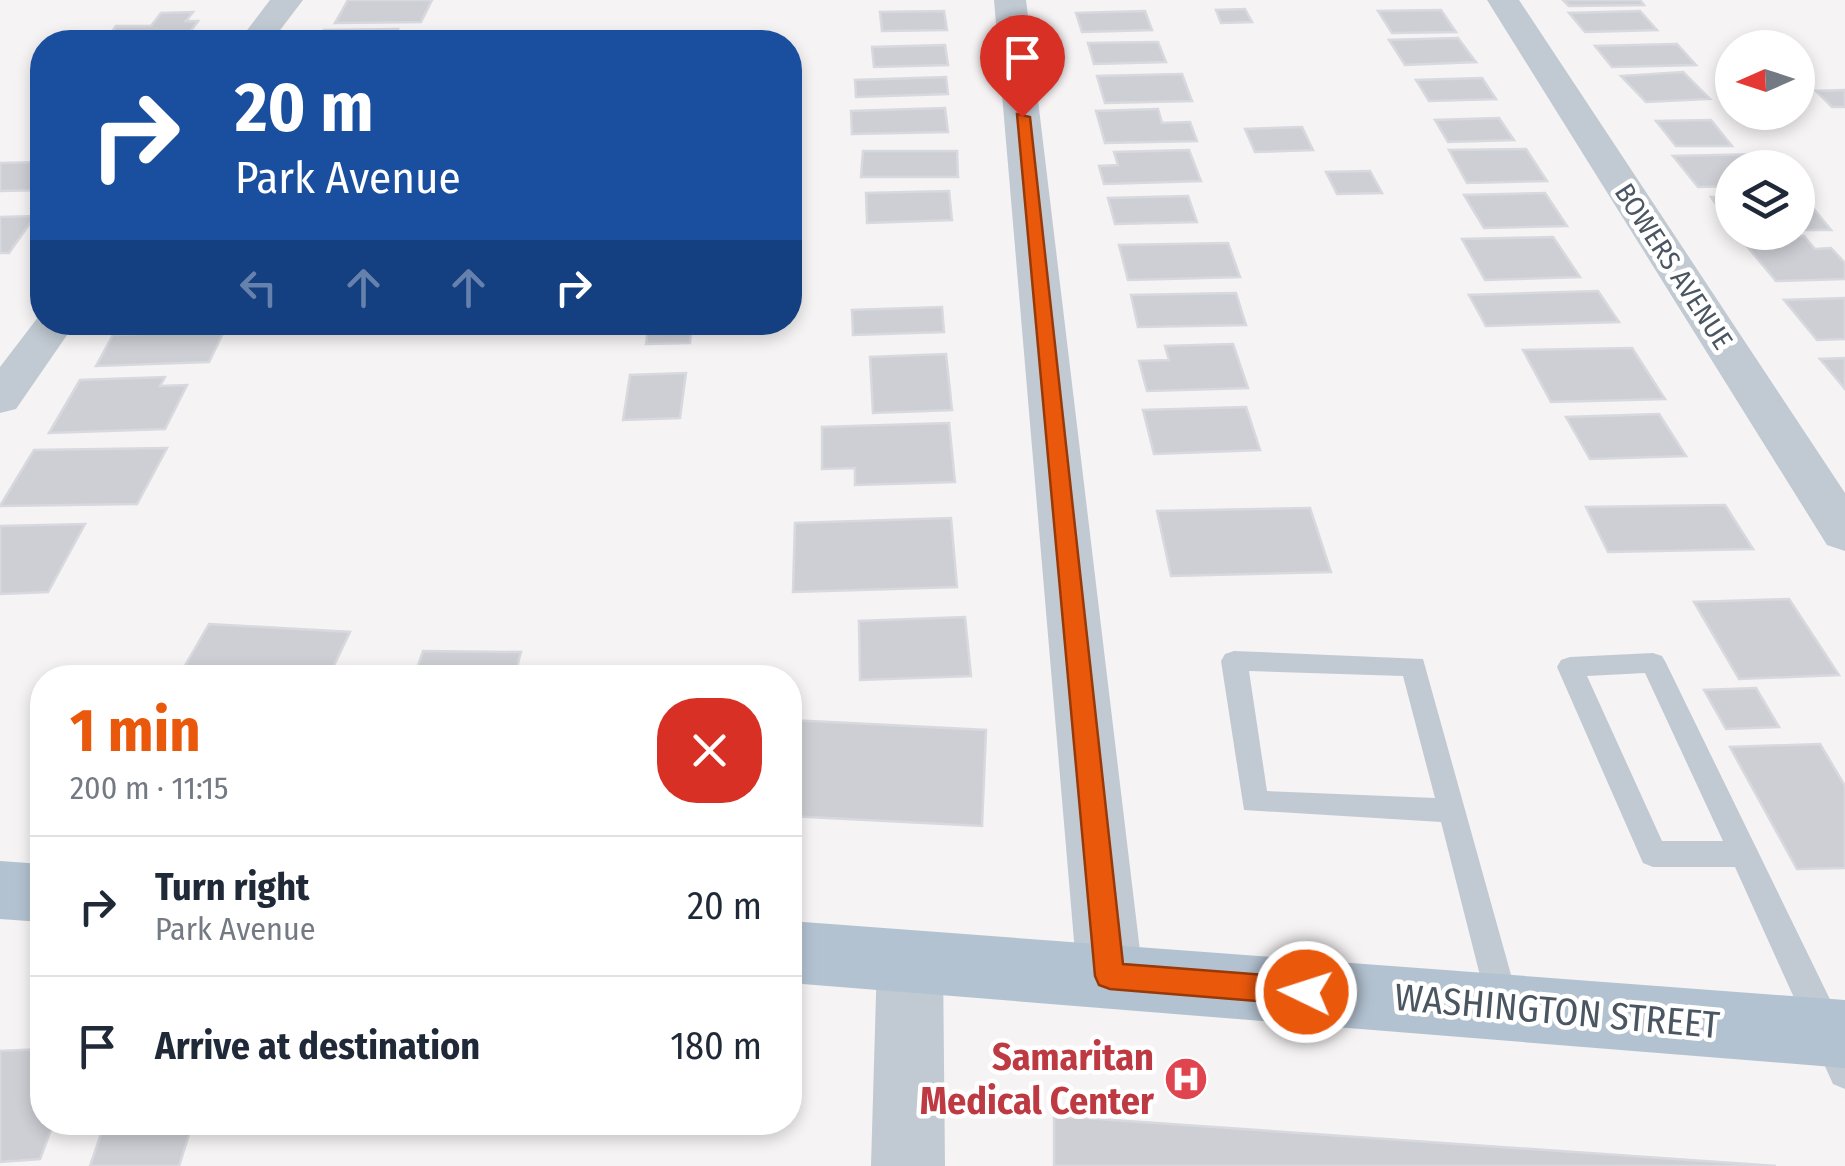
<!DOCTYPE html>
<meta charset="utf-8">
<style>
:root{--surface:#fff;--page:#f6f6f7;--text:#1f2937;--muted:#747a83;--line:#e0e1e3;--accent:#ea580c}
body{margin:0;font-family:"Fira Sans Condensed",sans-serif;background:var(--page);color:var(--text);height:100vh;display:flex;flex-direction:column;font-size:38px;white-space:nowrap}
*{box-sizing:border-box;margin:0}
p{font-size:32px;color:var(--muted)}
.icon{flex:none;width:55px;height:55px;fill:none;stroke:currentColor;stroke-width:2;stroke-linecap:round;stroke-linejoin:round}
.map{position:relative;flex:1;overflow:hidden}
.sheet{position:absolute;left:30px;top:665px;width:772px;height:470px;display:flex;flex-direction:column;background:var(--surface);border-radius:40px;box-shadow:0 5px 15px #0003}
.sheet>*{flex:none}
.hud{position:absolute;left:30px;top:30px;width:772px;height:305px;border-radius:40px;box-shadow:0 5px 15px #0003;background:#1a4fa0;color:#fff;overflow:hidden}
.needle{width:65px;rotate:267deg}
.fabs{position:absolute;left:1715px;top:30px;display:grid;gap:20px}
.fabs a{display:grid;place-items:center;width:100px;height:100px;border-radius:50%;background:var(--surface);box-shadow:0 5px 15px #0003;font-size:50px}
.pin{position:absolute;display:grid;place-items:center;width:85px;height:85px;color:#fff;margin:-102px -42px;border-radius:50% 50% 50% 0;rotate:-45deg;box-shadow:0 0 10px #0007}
.pin .icon{rotate:45deg}
.me{position:absolute;width:110px;margin:-55px;rotate:274deg;stroke-linejoin:round;filter:drop-shadow(0 0 8px #0008)}
.turn{display:flex;align-items:center;gap:35px;height:210px;padding:0 40px;font-size:45px}
.turn .icon{width:130px;height:130px;stroke-width:2.5}
.turn b{display:block;font-size:70px;line-height:85px}
.lanes{display:flex;align-items:center;height:95px;padding:0 40px;background:#0003;justify-content:center;gap:50px;direction:ltr}
.lanes .off{opacity:.35}
.round{display:grid;place-items:center;flex:none;width:105px;height:105px;border-radius:40px;background:var(--page)}
.overview{display:flex;align-items:center;justify-content:space-between;height:170px;padding:0 40px}
h1{font-size:60px;font-weight:700;line-height:75px;color:var(--accent)}
ul{padding:0;list-style:none}
li{display:flex;align-items:center;gap:30px;height:140px;padding:0 40px;border-top:2px solid var(--line)}
li div{flex:1}
li b{display:block;font-size:38px}
li em{font-style:normal}
.map>svg:first-child{display:block}
.building{fill:#cdcfd5;stroke:#d7d9de;stroke-width:2.5}
.lines{fill:none;stroke-linecap:round;stroke-linejoin:round}
.lane{fill:#c1cad2;fill-rule:evenodd}
.street{fill:#c1cad2;fill-rule:evenodd}
.primary{fill:#b3c2d1;fill-rule:evenodd}
.route{fill:#ea580c;stroke:#983908;stroke-width:2.5}
.labels{text-anchor:middle;stroke-width:9;stroke-linejoin:round;paint-order:stroke}
.far-street-label{font-size:28px;fill:#4a5661;stroke:#fff}
.near-street-label{font-size:38px;fill:#4a5661;stroke:#fff}
.near-health-label{font-size:38px;font-weight:bold;fill:#be3a42;stroke:#fff;text-anchor:end}
</style>
<div class="map">
<svg width="1845" height="1166" viewBox="0 0 1845 1166">
<rect width="100%" height="100%" fill="#f5f3f3"/>
<path class="building" d="M348,0H432L421,22L335,23Z
M1563,0H1640L1644,5L1569,6Z
M1245,9L1252,22L1221,23L1216,10Z
M1441,10L1456,32L1392,33L1378,11Z
M944,11L947,30L882,31L880,12Z
M1145,11L1152,30L1082,32L1076,13Z
M1640,11L1657,30L1585,32L1569,13Z
M193,12L186,21H198L185,39L105,41L116,26H151L161,13Z
M398,29L392,42H317L324,30Z
M1458,38L1476,62L1405,65L1389,40Z
M1158,42L1166,62L1094,64L1088,43Z
M1677,44L1696,65L1612,67L1595,46Z
M945,45L948,65L874,67L872,47Z
M1683,72L1710,99L1646,102L1621,76Z
M1182,74L1192,101L1105,103L1097,76Z
M946,77L948,94L856,97L855,80Z
M1482,78L1496,99L1429,101L1416,80Z
M1845,90V107H1832L1816,91Z
M945,108L948,132L852,134L851,111Z
M1158,109L1162,123L1190,122L1197,141L1105,143L1096,111Z
M1499,118L1514,140L1448,142L1435,120Z
M1711,120L1732,146H1676L1656,121Z
M1302,127L1313,150L1255,152L1245,129Z
M1526,149L1547,181L1467,183L1449,150Z
M1189,150L1201,181L1104,184L1099,166L1118,165L1114,152Z
M863,151H957L958,177H861Z
M1764,154L1776,168H1732V186L1698,187L1673,156Z
M42,162V190L0,191V163Z
M1370,171L1382,193L1337,194L1326,172Z
M949,191L952,220L867,223L866,193Z
M1545,193L1567,226L1484,228L1464,195Z
M1188,196L1197,222L1115,224L1108,198Z
M1711,197H1732V228Z
M1798,198H1805L1831,230H1798Z
M35,216L9,253H0V217Z
M1804,236L1815,249L1831,248L1845,263V279L1776,281L1740,238Z
M1553,237L1580,277L1485,280L1462,239Z
M1228,243L1240,277L1128,280L1119,245Z
M1598,291L1619,322L1486,326L1469,295Z
M1236,293L1246,325L1138,327L1131,295Z
M1845,298V339L1817,340L1784,300Z
M942,307L944,332L853,335L852,310Z
M649,322H692L690,343L646,344Z
M224,331L209,362L96,366L113,335Z
M1233,344L1248,388L1147,391L1139,361L1169,360L1165,346Z
M1632,348L1665,399L1551,402L1523,350Z
M946,354L952,410L873,413L870,357Z
M1845,358V389L1820,359Z
M686,373L680,418L623,420L630,375Z
M165,377L160,386L187,385L165,429L49,433L80,380Z
M1246,407L1260,450L1154,454L1143,410Z
M1659,414L1686,456L1590,459L1566,417Z
M949,423L955,482L855,485V468L822,469V427Z
M167,448L137,504L0,506L34,450Z
M1725,505L1753,549L1608,552L1586,507Z
M1310,508L1331,572L1171,576L1157,511Z
M951,518L957,587L793,592L795,523Z
M85,524L48,592L0,594V526Z
M1789,599L1839,675L1739,679L1694,602Z
M965,617L971,676L860,680L859,621Z
M209,624L350,632L328,678H178Z
M423,651L521,652L514,678H414Z
M628,672L627,678H539L540,674Z
M1756,688L1779,727L1726,729L1704,690Z
M790,720L986,730L982,826L790,816Z
M1820,744L1845,786V868L1797,869L1730,747Z
M42,1049V1122H54L40,1159L0,1162V1051Z
M1054,1116L1776,1166H1054Z
M105,1122H193L179,1166H90Z"/>
<g class="lines">
<path class="lane" d="M1234,651L1423,659L1520,1007L1515,1018L1504,1022L1493,1018L1488,1007L1441,822L1244,810L1221,661L1225,654ZM1249,671L1403,676L1435,798L1267,791Z
M1653,653L1662,656L1666,663L1841,1022L1845,1032V1089L1833,1084L1735,867H1653L1643,863L1557,667L1561,660L1570,657ZM1645,673L1723,841H1662L1587,676Z"/>
<path class="street" d="M270,0H303L271,42H238Z
M994,0H1026L1143,976L1134,997L1110,1006L1086,997L1077,976Z
M1487,0H1519L1845,493V551L1827,545Z
M42,312V322H76L16,409L0,413V367Z
M910,931L933,940L943,961L945,1166H871L877,961L887,940Z"/>
<path class="primary" d="M0,861L42,864V922L0,919Z
M790,921L1845,1000V1068L790,983Z"/>
</g>
<path class="route" d="M1017,114L1030,117L1123,964L1306,978L1317,982L1321,992L1317,1001L1306,1005L1110,989L1099,985L1095,976Z"/>
<defs>
<g id="hospital-disc" transform="scale(2.25)"><circle r="9.5" fill="#e0444e" stroke="#fff"/><path d="M-5-5h3v3.5h4V-5h3V5h-3V1.5h-4V5h-3Z" fill="#fff"/></g>
</defs>
<g fill-rule="evenodd">
<use href="#hospital-disc" x="1186" y="1079"/>
</g>
<g class="labels">
<g class="far-street-label">
<text transform="translate(1674 266) rotate(57)" y="10">BOWERS AVENUE</text>
</g>
<g class="near-street-label">
<text transform="translate(1557 1011) rotate(5)" y="13">WASHINGTON STREET</text>
</g>
<g class="near-health-label">
<text x="1154" y="1070">Samaritan<tspan x="1154" dy="44">Medical Center</tspan></text>
</g>
</g>
</svg>
<div class="fabs">
<a><svg class="needle" viewBox="-14 -14 28 28"><path d="M0-13l5 13h-10z" fill="#e53935"/><path d="M0 13l5-13h-10z" fill="#747a83"/></svg></a>
<a><svg class="icon" aria-label="layers" viewBox="0 0 24 24"><path d="M12 4l9 5-9 5-9-5zM3 14l9 5 9-5"/></svg></a>
</div>
<div class="pin" style="left:1022px;top:117px;background:#d93025"><svg class="icon" aria-label="arrive" viewBox="0 0 24 24"><path d="M6 21V4h12l-3 4 3 4H6"/></svg></div>
<svg class="me" style="left:1306px;top:992px" viewBox="-20 -20 40 40"><circle r="17" fill="#ea580c" stroke="#fff" stroke-width="3"/><path d="M0-11L8 9 0 5-8 9z" fill="#fff"/></svg>
<div class="hud">
<div class="turn"><svg class="icon" aria-label="right" viewBox="0 0 24 24"><path d="M7 20v-9h11M14 6l5 5-5 5"/></svg><div><b>20 m</b>Park Avenue</div></div>
<div class="lanes"><svg class="icon off" aria-label="left" viewBox="0 0 24 24"><path d="M17 20v-9H6M10 6l-5 5 5 5"/></svg><svg class="icon off" aria-label="ahead" viewBox="0 0 24 24"><path d="M12 20V5M6 11l6-6 6 6"/></svg><svg class="icon off" aria-label="ahead" viewBox="0 0 24 24"><path d="M12 20V5M6 11l6-6 6 6"/></svg><svg class="icon" aria-label="right" viewBox="0 0 24 24"><path d="M7 20v-9h11M14 6l5 5-5 5"/></svg></div>
</div>
<section class="sheet">
<div class="overview"><div><h1>1 min</h1><p>200 m · 11:15</p></div><a class="round" style="background:#d93025;color:#fff"><svg class="icon" aria-label="close" viewBox="0 0 24 24"><path d="M6 6l12 12M18 6L6 18"/></svg></a></div>
<ul>
<li><svg class="icon" aria-label="right" viewBox="0 0 24 24"><path d="M7 20v-9h11M14 6l5 5-5 5"/></svg><div><b>Turn right</b><p>Park Avenue</p></div><em>20 m</em></li>
<li><svg class="icon" aria-label="arrive" viewBox="0 0 24 24"><path d="M6 21V4h12l-3 4 3 4H6"/></svg><div><b>Arrive at destination</b></div><em>180 m</em></li>
</ul>
</section>
</div>
